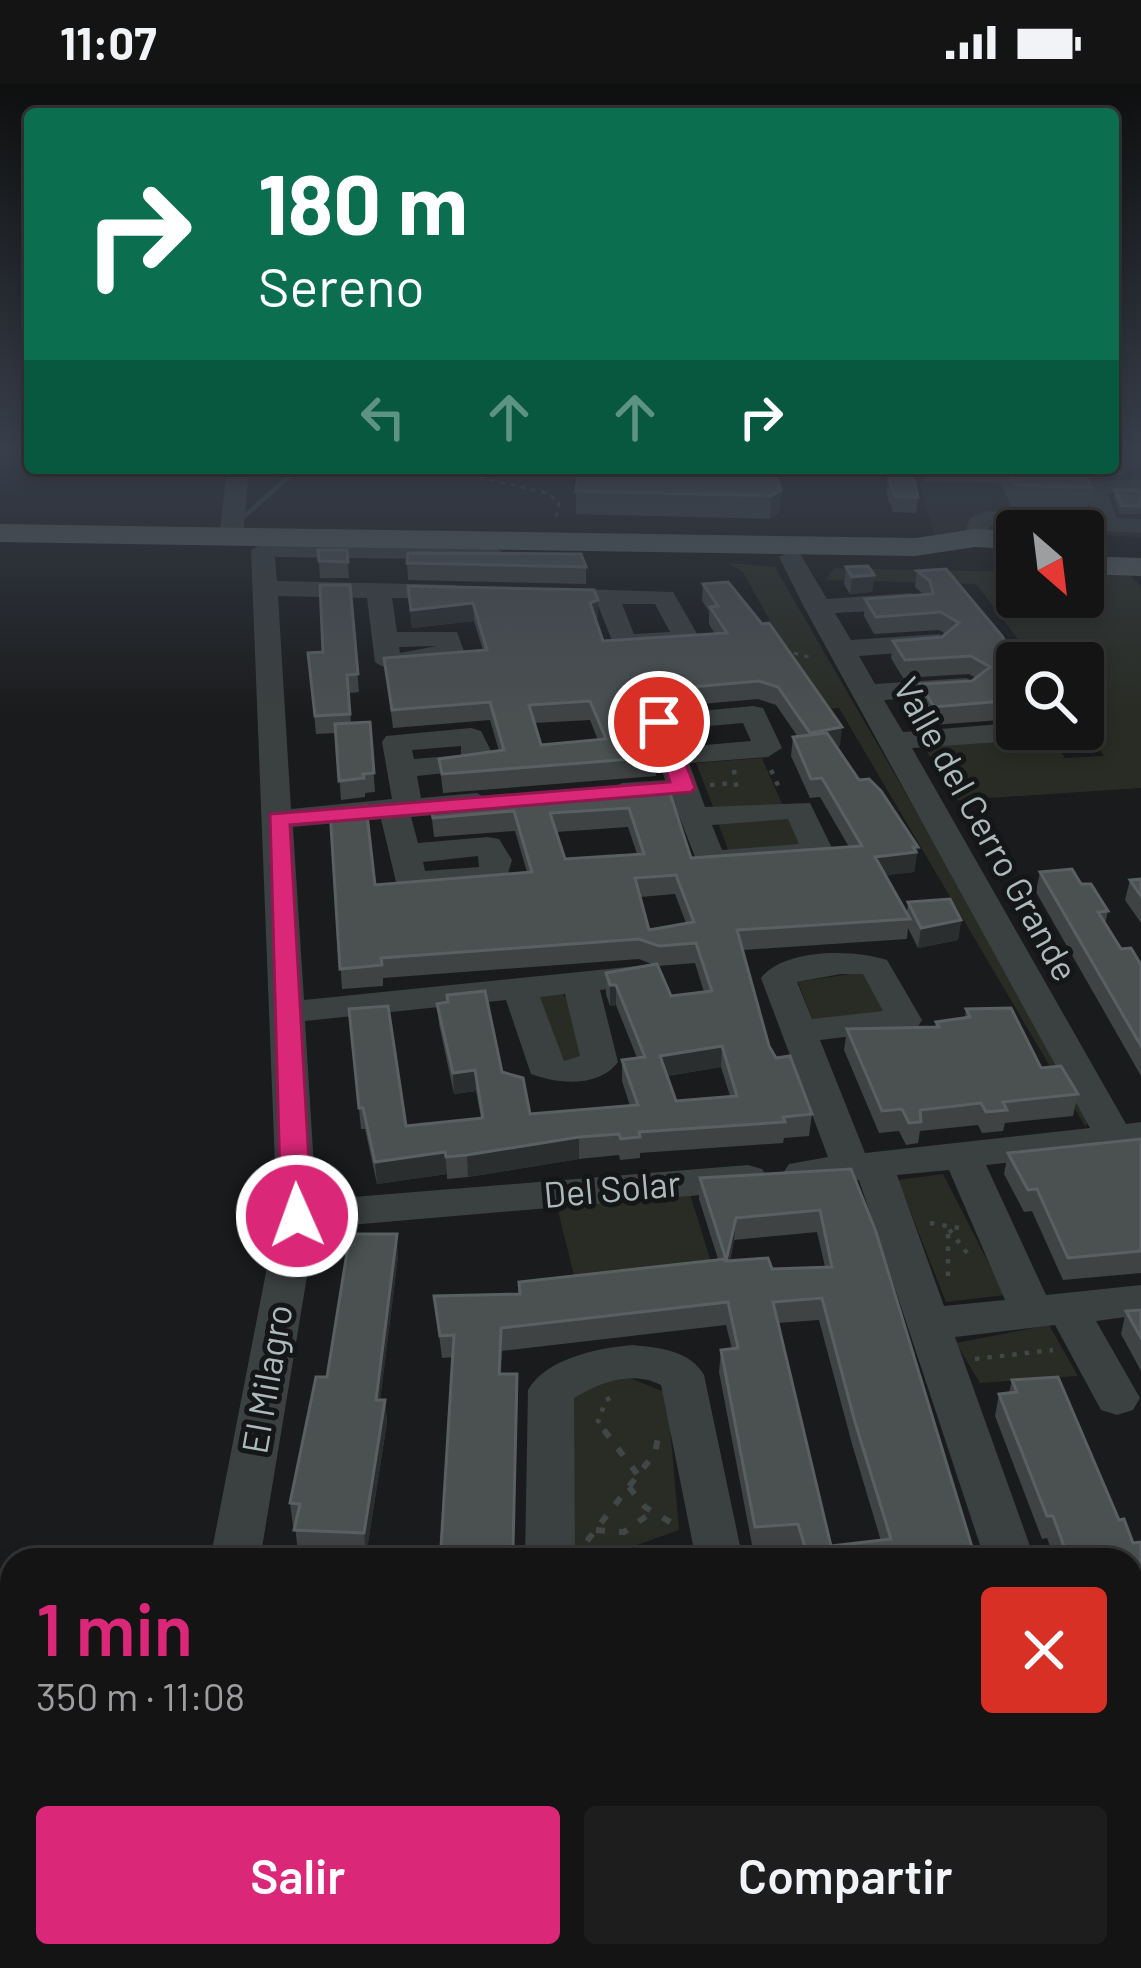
<!DOCTYPE html>
<html lang="es">
<meta charset="utf-8">
<style>
:root{--surface:#141415;--page:#1d1d1e;--text:#f1f3f6;--muted:#9d9ea0;--line:#333334;--accent:#db2777}
body{margin:0;font-family:Barlow,sans-serif;background:var(--page);color:var(--text);height:100vh;display:flex;flex-direction:column;font-size:45px;white-space:nowrap}
*{box-sizing:border-box;margin:0}
p{font-size:39px;color:var(--muted)}
.icon{flex:none;width:66px;height:66px;fill:none;stroke:currentColor;stroke-width:2;stroke-linecap:round;stroke-linejoin:round}
.map{position:relative;flex:1;overflow:hidden}
.drawer{position:absolute;left:0px;top:1464px;width:1143px;height:420px;display:flex;flex-direction:column;background:var(--surface);border-radius:36px 36px 0 0;box-shadow:0 6px 18px #0003,0 0 0 3px var(--line)}
.drawer>*{flex:none}
.guide{position:absolute;left:24px;top:24px;width:1095px;height:366px;border-radius:12px;box-shadow:0 6px 18px #0003,0 0 0 3px var(--line);background:#0b6e4f;color:#fff;overflow:hidden}
.needle{width:78px;rotate:152deg}
.tools{position:absolute;left:996px;top:426px;display:grid;gap:24px}
.tools a{display:grid;place-items:center;width:108px;height:108px;border-radius:12px;background:var(--surface);box-shadow:0 6px 18px #0003,0 0 0 3px var(--line);font-size:60px}
.pin{position:absolute;display:grid;place-items:center;width:102px;height:102px;color:#fff;margin:-51px;border:6px solid #fff;border-radius:50%;box-shadow:0 3px 12px #0007}
.me{position:absolute;width:132px;margin:-66px;rotate:358deg;stroke-linejoin:round;filter:drop-shadow(0 0 9px #0008)}
.turn{display:flex;align-items:center;gap:42px;height:252px;padding:0 36px;font-size:54px}
.turn .icon{width:156px;height:156px;stroke-width:2.5}
.turn b{display:block;font-size:84px;line-height:102px}
.lanes{display:flex;align-items:center;height:114px;padding:0 36px;background:#0003;justify-content:center;gap:60px;direction:ltr}
.lanes .off{opacity:.35}
.round{display:grid;place-items:center;flex:none;width:126px;height:126px;border-radius:12px;background:var(--page)}
.head{display:flex;align-items:center;justify-content:space-between;height:204px;padding:0 36px}
h1{font-size:72px;font-weight:600;line-height:90px;color:var(--accent)}
.action{display:flex;gap:24px;margin-top:auto;padding:24px 36px}
.action a{flex:1;height:138px;border-radius:12px;background:var(--accent);color:#fff;font-size:48px;font-weight:600;line-height:138px;text-align:center}
.action a+a{background:var(--page);color:var(--text)}
.status{display:flex;justify-content:space-between;align-items:center;height:84px;padding:0 60px;background:var(--surface);direction:ltr}
.status svg{height:33px;fill:currentColor}
.map>svg:first-child{display:block}
.built{fill:#262829}
.green{fill:#292c24}
.lines{fill:none;stroke-linecap:round;stroke-linejoin:round}
.stream{stroke:#33443f;stroke-width:4.5}
.path-far2{stroke:#414747;stroke-width:3;stroke-dasharray:4.5 6;stroke-linecap:butt}
.path-far1{stroke:#414747;stroke-width:4.5;stroke-dasharray:4.5 8;stroke-linecap:butt}
.path{stroke:#414747;stroke-width:6;stroke-dasharray:9 14;stroke-linecap:butt}
.minor{fill:#3b4040;fill-rule:evenodd}
.major{fill:#575f5f;fill-rule:evenodd}
.wall{fill:#3f4344;fill-rule:evenodd}
.shaded-wall{fill:#2b2e2f}
.building{fill:#4b5051;stroke:#5a6061;stroke-width:3;fill-rule:evenodd}
.route{fill:#db2777;stroke:#8e194d;stroke-width:3}
.labels{text-anchor:middle;stroke-width:10;stroke-linejoin:round;paint-order:stroke}
.street-label{font-size:36px;fill:#adbaba;stroke:#151617}
</style>
<div class="status"><b>11:07</b><svg viewBox="0 0 49 12"><path d="M0 12V9h3v3zM5 12V6h3v6zM10 12V3h3v9zM15 12V0h3v12zM26 1h20v11H26zM47 4h2v5h-2z"/></svg></div>
<div class="map">
<svg width="1141" height="1884" viewBox="0 0 1141 1884">
<rect width="100%" height="100%" fill="#1a1b1c"/>
<path class="built" d="M1113,377L1141,380V453L1017,447L935,453L915,384H1113Z"/>
<path class="green" d="M728,479L775,483L1094,1035L1085,1042L839,624L818,625L743,488Z
M834,484L1017,488V513H1083V489L1129,490L1141,503V704L957,716L926,666L936,661L1042,654L1055,658L1065,674L1104,672L1083,642V579H1036L976,500L826,496Z
M762,674L782,720L714,725L696,679Z
M789,734L801,763L729,768L718,739Z
M863,888L887,930L813,937L798,898Z
M559,907L570,918L582,968L575,980L548,973L539,910Z
M943,1090L1005,1211L946,1218L898,1096Z
M690,1110L711,1178L574,1191L557,1123Z
M1049,1241L1078,1292L980,1299L956,1259Z
M615,1288L667,1309L679,1446L595,1476H567V1307Z"/>
<g class="lines">
<path class="stream" d="M246,431L298,384"/>
<path class="path-far2" d="M439,384L547,409L559,418L556,435
M794,569L812,574"/>
<path class="path-far1" d="M734,686L737,709
M771,686L781,708
M710,701L734,699
M930,1139L959,1144
M948,1192V1144L970,1173
M975,1275L1053,1266
M607,1349L598,1337L606,1316L614,1312"/>
<path class="path" d="M604,1346L638,1391
M629,1403L645,1423L675,1441
M596,1446L624,1448L652,1428
M587,1457L655,1369L658,1354"/>
<path class="minor" d="M1113,369H1141V381H1113Z
M227,384H249L243,454L231,461L219,454Z
M1141,396V410L1107,409L1117,434L1141,435V449L991,441L983,459L963,454L970,434L987,427L1094,432L1082,402L1085,397Z
M263,459L492,462L504,469L492,476L275,473L277,497L455,501L467,508L455,515L392,514L397,548H457L466,573C450,587 391,592 375,578L367,514L278,512L291,725L392,715L382,658L386,652L471,644L481,647L491,667L483,685L417,692L421,714L477,709L492,718L477,727L411,733L418,759L488,753L499,755L512,776L505,799L412,808L396,798L381,735L293,743L304,916L647,881L664,891L647,901L600,906L618,978C599,1004 557,1000 531,990L506,916L305,937L316,1116L748,1081L762,1085L768,1094L762,1103L748,1107L315,1144L260,1476H210L277,1132L251,466ZM437,562L400,569L399,563ZM461,662V671L414,675L412,666ZM478,772L479,783L425,787L423,778ZM565,910L580,972L564,977L540,913Z
M791,466L799,468L827,515L911,509L924,517L911,525L835,529L851,556L939,550L952,558L939,566L859,572L875,600L966,594L980,602L966,610L884,616L903,648L1001,640L1015,649L1001,658L912,664L1126,1040L1141,1038V1064L986,1081L1046,1211L1141,1201V1231L1096,1237L1140,1314L1133,1326L1117,1331L1101,1326L1055,1241L955,1253L1035,1476H985L859,1096L803,1102L789,1098L783,1089L789,1080L828,1073L761,894C784,864 854,865 887,876L922,936L917,944L820,956L865,1069L1090,1044L804,523L779,473ZM841,890H863L883,927L812,935L797,898ZM949,1086L1005,1216L944,1222L897,1091Z
M546,504L673,508L700,555L687,563L615,564L597,519L537,516L534,511ZM622,520H655L670,548L634,550Z
M753,622L763,624L782,664L768,673L689,679L705,723L810,719L834,768L829,775L699,783L672,714L622,717L607,708L622,699L665,696L645,638L649,632ZM743,639L751,657L682,663L676,645ZM788,735L799,760L722,766L712,741Z
M632,1261C658,1263 691,1267 704,1291L743,1476H683L693,1461L661,1301C632,1286 600,1298 574,1314L575,1476H525L528,1306C546,1274 599,1264 632,1261Z
M1131,1801L1141,1805V1884L1120,1881L1116,1872H1131Z
M130,1872H190L188,1884H128Z"/>
<path class="major" d="M0,440L915,454L975,445L1017,447V465L975,463L915,472L0,458Z
M1083,472L1141,474V492L1083,490Z"/>
</g>
<path class="wall" d="M1113,369H1128L1124,392L1087,394L1091,404L1087,427L1012,424L1001,399L925,398L922,384H1113Z
M888,392L918,413L916,429L893,428L886,408Z
M778,396L781,406L779,429L770,435L576,430V407Z
M1115,406L1141,411V430H1120L1114,414Z
M318,466H347L349,494H320Z
M407,479L586,483V500L408,496Z
M846,483L874,491L872,508L850,510L844,500Z
M917,487L1017,579V645H1043L1018,646L1001,636L932,641L917,618L920,600L972,597L976,594L969,590L903,594L891,574L893,557L942,553L946,550L939,546L874,550L864,532L865,515L923,510L915,503Z
M703,500L840,662L836,663L859,696L918,763L914,788L885,791L907,829L908,818L961,836L958,856L918,864L908,844L907,855L743,866L769,962L812,1030L809,1052L784,1054L783,1059L640,1069V1074L620,1076L619,1071L579,1075L468,1093L447,1095V1090L377,1100L365,1045H361L349,925L406,1042L481,1034L476,1007L454,1010L439,940L437,920L502,988L530,1030L630,1022L622,997V976L637,974L616,921L610,922L606,910V889L654,881L639,875L383,894V902L342,905L330,726L375,801L527,788L515,747L434,753L430,718L667,700L691,774L849,763L820,713L810,714L791,672L793,653H798L776,621L758,615L632,626L644,655L657,673L656,692L443,709L439,675L499,667L490,636L393,644L384,574L483,566L474,537L412,544L408,502L598,533L595,534L603,557L715,550L709,540V527L702,517ZM590,636L598,656L541,661L534,639ZM628,743L637,770L565,775L556,748ZM675,810L686,839L649,846L640,813ZM695,879L704,908L671,912L658,882ZM721,983L730,1012L676,1017L667,992Z
M350,501L359,608L349,609L351,639L370,638L375,708L365,709V713L341,716L336,649L316,650L308,569L323,568Z
M1040,788L1081,800L1108,827L1105,840L1121,865L1141,881V992L1036,808Z
M1141,795V839L1125,816L1130,796Z
M966,925L1078,1010L1073,1032L1005,1039L1003,1047L982,1049L978,1041L920,1047L918,1059L906,1061L899,1047L879,1049L844,966L847,945L935,943L936,938L965,934Z
M1141,1055V1189L1063,1196L1032,1127L1024,1128L1004,1090L1008,1069Z
M851,1085L976,1476H799L796,1462L753,1466L719,1288L721,1266L732,1265L726,1241L502,1267L501,1290H517L513,1476H442L441,1463L453,1273L442,1274L434,1212L519,1210V1198L718,1175L699,1115L700,1094ZM817,1148L825,1183L772,1185L730,1177L734,1156ZM819,1236L852,1360L881,1457L831,1462L778,1239Z
M398,1172L380,1316H385L387,1338L366,1472L298,1469L295,1442H293L290,1419L327,1293Z
M1141,1226V1287L1121,1250L1126,1227Z
M1012,1296L1119,1436L1133,1459L1141,1458V1714L1131,1687V1476H1055L1047,1454L1042,1455L995,1332L999,1310L1009,1309Z
M855,1872H889L861,1884Z
M1009,1872H1107L1108,1877L1106,1884H1012Z"/>
<path class="shaded-wall" d="M542,384H563L542,395Z
M778,384H779L776,410L781,406L779,429L770,435L771,412Z
M874,491L872,508L850,510L852,493Z
M598,516V533L590,537V519Z
M473,519L474,537L412,544L411,526Z
M842,643L840,662L809,668L810,649Z
M918,763L914,788L873,793L875,773Z
M961,836L958,856L918,864L921,844Z
M610,901H616V921L610,922Z
M722,962L721,983L659,993L660,972Z
M475,986L476,1007L454,1010L453,989Z
M579,1053V1075L468,1093L467,1071Z
M445,1068L447,1090L377,1100L375,1078Z
M736,1134L734,1156L724,1199L726,1177Z
M397,1150L398,1172L380,1317L376,1316Z
M517,1290L518,1312L513,1476V1464Z
M385,1316L387,1338L366,1472L364,1449Z
M805,1872H853L823,1884H803Z
M863,1872H889L861,1884Z"/>
<path class="building" d="M579,384H778L776,392L781,406L771,412L576,407Z
M1008,384H1083L1091,404L1015,401Z
M888,392H913L918,413L895,412Z
M1115,406H1138L1141,411V422H1122Z
M318,466H347L348,478L319,477Z
M408,469L581,470L586,483L407,479Z
M868,482L874,491L852,493L846,483Z
M946,485L1002,552L1018,579L1017,626L1003,617L934,623L920,600L972,597L990,583L971,572L905,576L893,557L942,553L959,539L941,528L876,533L865,515L933,510L930,497L917,487Z
M728,498L762,540L769,539L842,643L810,649L778,603L759,597L624,609L644,655H650L657,673L442,690L439,675L504,666L490,618L392,626L384,574L487,566L473,519L411,526L408,502L594,506L598,516L590,519L603,557L727,549L710,523L718,522L703,500ZM590,617L606,655L541,661L529,621Z
M320,501H350L358,590L347,591L350,630L315,632L308,569L323,568Z
M370,638L374,689L363,690L364,694L339,697L335,640Z
M827,649L859,696L869,695L881,707L918,763H913L916,768L875,773L910,835L737,846L769,962L776,974L790,972L812,1030L783,1033L785,1038L639,1048L640,1053L621,1055L619,1050L579,1053L467,1071L446,1073L445,1068L375,1078L363,1024H359L349,925L388,922L406,1042L483,1034L475,986L453,989L437,920L448,918L447,911L485,907L502,988L523,994L530,1030L638,1021L622,976L645,973L616,901H610L606,889L657,880L671,912L712,907L696,859L659,862L639,855L381,874L382,881L340,885L330,726L366,722L375,801L532,788L514,727L433,734L430,718L667,700L691,774L862,762L822,694L811,695L793,653ZM629,724L644,770L565,775L550,729ZM676,791L694,838L649,846L635,794ZM722,962L737,1012L676,1017L660,972Z
M1072,785L1081,800H1091L1108,827L1098,828L1121,865L1131,864L1141,881V962L1040,788Z
M1141,795V812L1130,796Z
M950,815L961,836L921,844L908,818Z
M1011,924L1041,984L1061,982L1078,1010L1003,1018L1007,1026L986,1028L981,1019L920,1026L921,1038L909,1039L902,1025L882,1027L847,945L939,943L936,938L970,933L966,925Z
M1141,1055V1167L1068,1174L1037,1105L1028,1106L1008,1069Z
M851,1085L876,1148L976,1476H809L798,1440L755,1443L721,1266L738,1264L728,1218L501,1244L499,1290H517L513,1464L441,1463L454,1251L440,1252L434,1212L520,1210L519,1198L726,1175L700,1094ZM820,1126L832,1183L772,1185L768,1174L726,1177L736,1134ZM822,1214L855,1338L891,1455L831,1462L773,1218Z
M350,1150H397L376,1316H385L364,1449L294,1446L300,1420L290,1419L316,1293H327Z
M1141,1226V1254L1126,1227Z
M1058,1293L1119,1436L1124,1435L1133,1459L1141,1458V1672L1131,1646V1476H1069L1053,1432H1047L999,1310L1017,1308L1012,1296Z
M227,1872H387L385,1882L429,1881V1872H467L466,1884H224Z
M507,1872H806L811,1884H485L507,1882Z
M1021,1872H1107L1108,1877L1099,1878L1100,1884H1024Z"/>
<linearGradient id="sky" x2="0" y2="1"><stop stop-color="#0e0f0f"/><stop offset="0.58" stop-color="#383f4b"/><stop offset="1" stop-color="#383f4b" stop-opacity="0"/></linearGradient>
<rect width="1141" height="633" fill="url(#sky)"/>
<path class="route" d="M659,631L670,638L695,704L691,708L290,741L312,1132L297,1142L286,1139L281,1132L270,730L670,698L649,638Z"/>
<g class="labels">
<g class="street-label">
<text transform="translate(986 745) rotate(61)" y="13">Valle del Cerro Grande</text>
<text transform="translate(612 1105) rotate(-5)" y="13">Del Solar</text>
<text transform="translate(267 1295) rotate(-80)" y="13">El Milagro</text>
</g>
</g>
</svg>
<div class="tools">
<a><svg class="needle" viewBox="-14 -14 28 28"><path d="M0-13l5 13h-10z" fill="#e53935"/><path d="M0 13l5-13h-10z" fill="#9d9ea0"/></svg></a>
<a><svg class="icon" aria-label="search" viewBox="0 0 24 24"><circle cx="10" cy="10" r="6"/><path d="M15 15l6 6"/></svg></a>
</div>
<div class="pin" style="left:659px;top:638px;background:#d93025"><svg class="icon" aria-label="arrive" viewBox="0 0 24 24"><path d="M6 21V4h12l-3 4 3 4H6"/></svg></div>
<svg class="me" style="left:297px;top:1132px" viewBox="-20 -20 40 40"><circle r="17" fill="#db2777" stroke="#fff" stroke-width="3"/><path d="M0-11L8 9 0 5-8 9z" fill="#fff"/></svg>
<div class="guide">
<div class="turn"><svg class="icon" aria-label="right" viewBox="0 0 24 24"><path d="M7 20v-9h11M14 6l5 5-5 5"/></svg><div><b>180 m</b>Sereno</div></div>
<div class="lanes"><svg class="icon off" aria-label="left" viewBox="0 0 24 24"><path d="M17 20v-9H6M10 6l-5 5 5 5"/></svg><svg class="icon off" aria-label="ahead" viewBox="0 0 24 24"><path d="M12 20V5M6 11l6-6 6 6"/></svg><svg class="icon off" aria-label="ahead" viewBox="0 0 24 24"><path d="M12 20V5M6 11l6-6 6 6"/></svg><svg class="icon" aria-label="right" viewBox="0 0 24 24"><path d="M7 20v-9h11M14 6l5 5-5 5"/></svg></div>
</div>
<section class="drawer">
<div class="head"><div><h1>1 min</h1><p>350 m · 11:08</p></div><a class="round" style="background:#d93025;color:#fff"><svg class="icon" aria-label="close" viewBox="0 0 24 24"><path d="M6 6l12 12M18 6L6 18"/></svg></a></div>
<div class="action"><a>Salir</a><a>Compartir</a></div>
</section>
</div>
